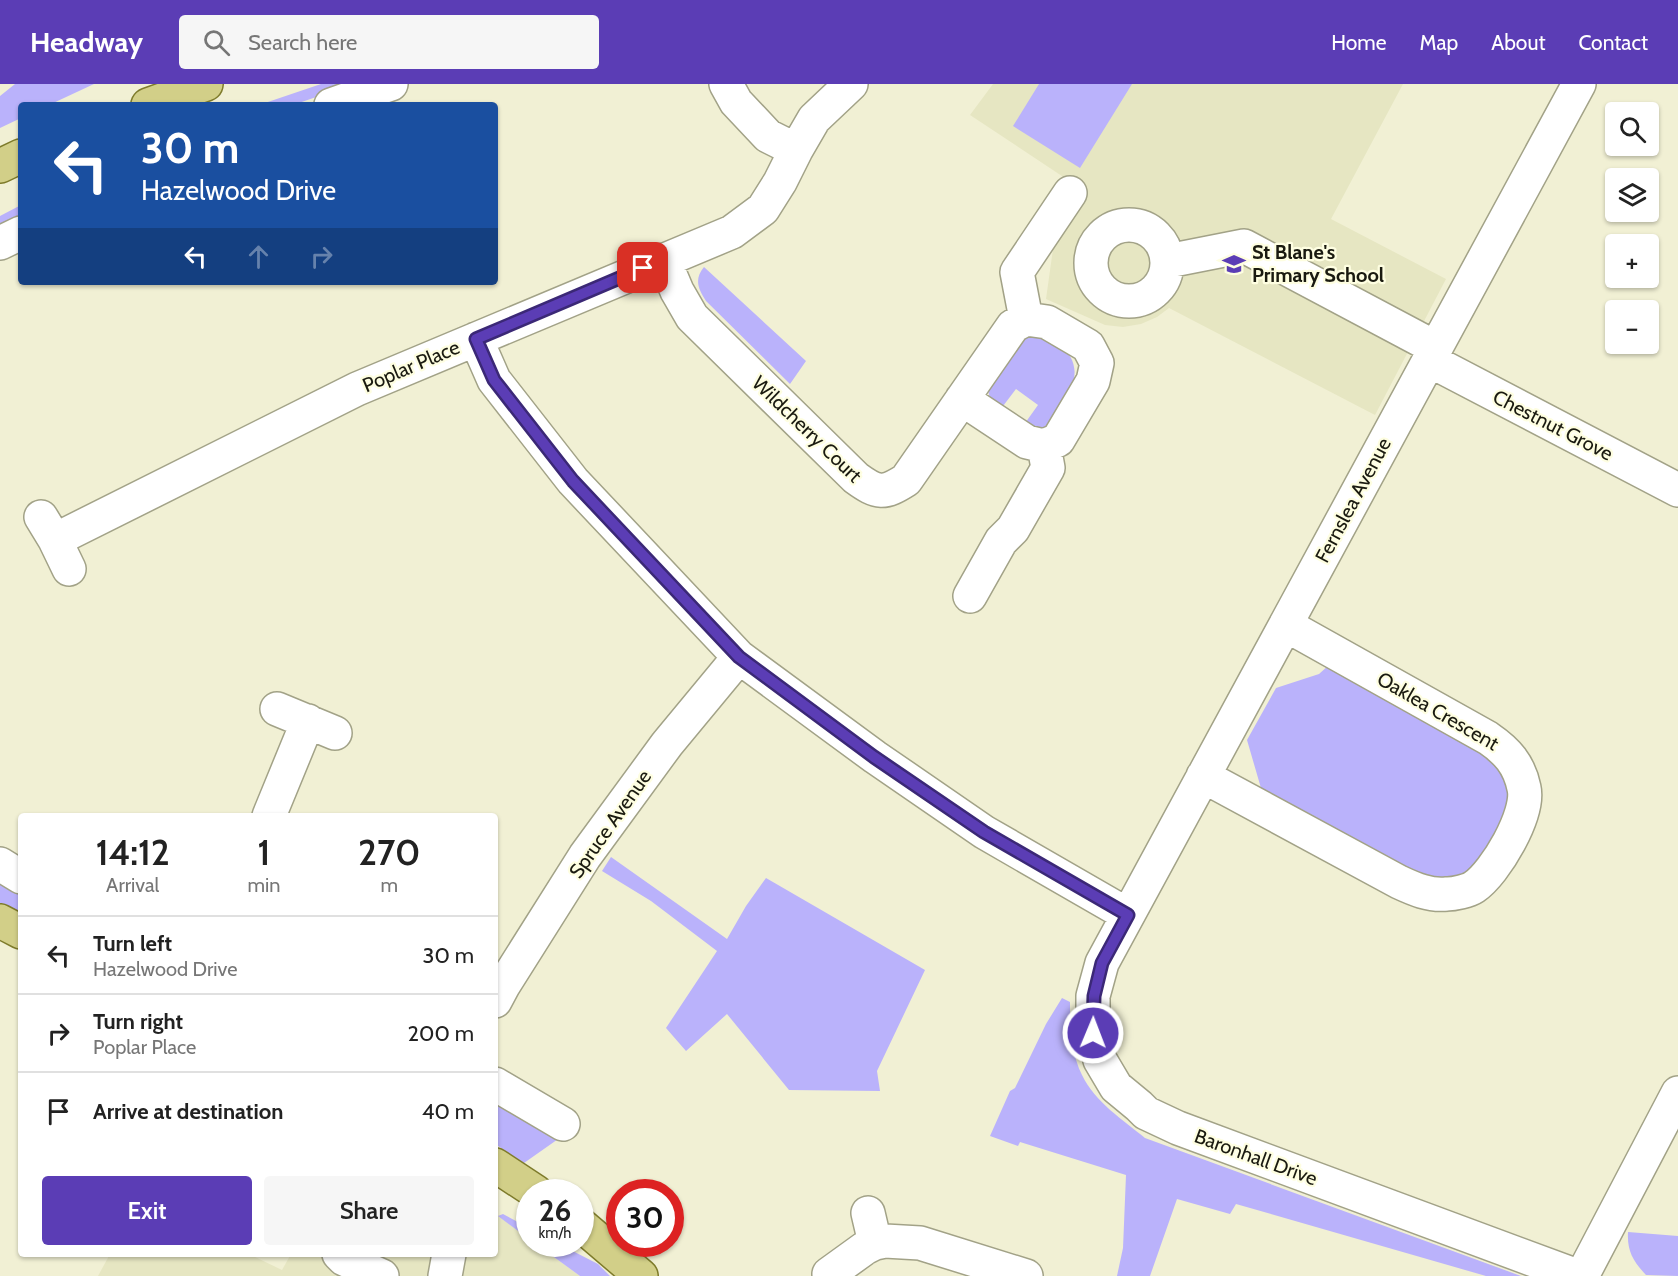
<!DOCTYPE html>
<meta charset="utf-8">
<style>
:root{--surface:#fff;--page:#f6f6f6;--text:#222;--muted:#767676;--line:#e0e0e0;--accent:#5b3db5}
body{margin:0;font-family:Cabin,sans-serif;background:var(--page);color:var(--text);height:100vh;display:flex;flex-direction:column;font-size:22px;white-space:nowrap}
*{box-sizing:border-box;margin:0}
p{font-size:20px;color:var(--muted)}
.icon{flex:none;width:33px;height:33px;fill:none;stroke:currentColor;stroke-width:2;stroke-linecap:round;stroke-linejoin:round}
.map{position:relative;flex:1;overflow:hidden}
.sheet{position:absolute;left:18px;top:729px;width:480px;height:444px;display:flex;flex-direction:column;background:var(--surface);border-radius:6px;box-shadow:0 2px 4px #0004}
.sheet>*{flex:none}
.banner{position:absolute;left:18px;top:18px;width:480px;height:183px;border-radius:6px;box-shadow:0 2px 4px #0004;background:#1a4fa0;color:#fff;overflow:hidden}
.tools{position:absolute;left:1605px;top:18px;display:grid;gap:12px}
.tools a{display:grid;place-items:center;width:54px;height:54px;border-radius:6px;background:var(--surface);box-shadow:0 2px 4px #0004;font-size:30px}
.speed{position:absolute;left:516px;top:1095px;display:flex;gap:12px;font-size:30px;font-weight:700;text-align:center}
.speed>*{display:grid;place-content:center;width:78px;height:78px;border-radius:50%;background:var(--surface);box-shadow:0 2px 4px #0004;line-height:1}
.speed small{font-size:15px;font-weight:400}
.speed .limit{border:9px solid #d22;background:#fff;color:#111}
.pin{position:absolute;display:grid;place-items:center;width:51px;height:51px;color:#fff;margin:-26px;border-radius:12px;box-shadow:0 3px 9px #0006}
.me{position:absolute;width:66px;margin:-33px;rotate:1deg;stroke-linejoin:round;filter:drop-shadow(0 0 4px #0008)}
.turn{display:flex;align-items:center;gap:21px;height:126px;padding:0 24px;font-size:27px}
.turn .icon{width:78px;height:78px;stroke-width:2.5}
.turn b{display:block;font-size:42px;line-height:51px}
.lanes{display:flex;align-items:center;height:57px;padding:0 24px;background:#0003;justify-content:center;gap:30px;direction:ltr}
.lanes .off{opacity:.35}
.eta{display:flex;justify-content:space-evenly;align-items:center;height:102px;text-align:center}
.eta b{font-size:36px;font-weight:600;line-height:42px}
.action{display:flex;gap:12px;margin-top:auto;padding:12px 24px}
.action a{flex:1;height:69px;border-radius:6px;background:var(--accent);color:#fff;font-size:24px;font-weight:600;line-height:69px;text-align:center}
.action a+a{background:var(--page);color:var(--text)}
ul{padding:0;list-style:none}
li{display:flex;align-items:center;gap:18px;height:78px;padding:0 24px;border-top:2px solid var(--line)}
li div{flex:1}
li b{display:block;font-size:22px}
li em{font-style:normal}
header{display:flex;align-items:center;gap:36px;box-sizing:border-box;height:84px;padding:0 30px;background:var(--accent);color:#fff}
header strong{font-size:28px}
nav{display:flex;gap:33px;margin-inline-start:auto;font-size:21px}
.search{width:420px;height:54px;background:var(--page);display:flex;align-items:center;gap:15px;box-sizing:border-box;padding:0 21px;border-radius:6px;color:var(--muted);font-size:22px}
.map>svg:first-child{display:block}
.built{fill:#e6e6c2}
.green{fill:#bab2fb}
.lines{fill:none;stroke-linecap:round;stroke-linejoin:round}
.minor-casing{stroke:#a2a287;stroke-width:36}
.major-casing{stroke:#7e7b2b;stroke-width:36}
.minor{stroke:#fff;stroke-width:33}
.major{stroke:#d2cf88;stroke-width:33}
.route-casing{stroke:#3b2876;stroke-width:15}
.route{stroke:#5b3db5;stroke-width:10}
.labels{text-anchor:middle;stroke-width:4.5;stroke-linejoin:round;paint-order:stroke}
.poi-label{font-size:20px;font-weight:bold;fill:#1a1a10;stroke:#fefee1;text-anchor:start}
.street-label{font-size:20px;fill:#1a1a10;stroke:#fefee1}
</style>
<header>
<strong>Headway</strong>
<div class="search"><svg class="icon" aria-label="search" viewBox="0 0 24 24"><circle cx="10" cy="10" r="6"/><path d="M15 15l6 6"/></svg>Search here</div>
<nav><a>Home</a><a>Map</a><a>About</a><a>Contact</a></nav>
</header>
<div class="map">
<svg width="1678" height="1192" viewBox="0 0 1678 1192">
<rect width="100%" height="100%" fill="#f1f0d4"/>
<path class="built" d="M993,0H1403L1331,135L1446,195L1375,331L1169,224L1157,233L1141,240L1123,243L1105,241L1046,215L1053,165L1060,148L1086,108L970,31Z
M495,1129L529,1155L530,1160H536L580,1192H98L110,1170H249L282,1186L291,1170H495Z"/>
<path class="green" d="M15,0H94L49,21H21V34L0,44V12Z
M321,0H354L293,21H259Z
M1039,0H1132L1080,84L1013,42Z
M21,121V133L0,144V132Z
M704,183L806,277L790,300L706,217C698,205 694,195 704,183Z
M1029,253C1052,252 1079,268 1074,294C1073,303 1066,311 1062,319C1056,329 1052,339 1043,345L1023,342L1038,321L1016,305L1000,326C991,318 988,313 988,301L1019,256Z
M1329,581L1478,662C1483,667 1490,672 1495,678C1525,717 1494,754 1473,787L1451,794L1417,791L1263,711L1247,656L1276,604L1319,590Z
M611,773L727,855L746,822L766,794L925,886L877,987L880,1007L789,1006L727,930L686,967L666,944L717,867L651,817L602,787Z
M0,796L21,808V834L0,821Z
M1062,914L1070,918C1070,942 1071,969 1082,991C1095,1018 1123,1036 1145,1054L1521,1192H1486L1236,1120L1230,1130L1177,1115L1150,1192H1117L1123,1164L1126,1091L1020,1058L1018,1062L990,1052L1010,1007L1015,1004L1046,940Z
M495,1017L561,1053L524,1079L495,1060Z
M503,1130L529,1144V1155L498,1132Z
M1628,1148L1678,1152V1192L1646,1191C1633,1177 1627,1167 1628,1148Z
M536,1160H559L598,1180L610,1192H580Z"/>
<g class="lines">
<g class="minor-casing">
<path id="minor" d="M726,0L736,18L768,52L796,66
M331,21L391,0
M1091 179a38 38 0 1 1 76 0a38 38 0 1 1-76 0Z
M0,159L21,149
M664,176L677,207L692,233L856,394C878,410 884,410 906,396L1013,242L1026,235L1047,238L1088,262L1097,279L1093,297L1058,356L1044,362L1027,358L962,315
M1168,177L1244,162L1436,264
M1026,235L1017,188L1070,109
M476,255L494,296L573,397L739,573L875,673L984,748L1128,831
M1429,276L1678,406
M41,433L55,456L69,485
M55,456L357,305L732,148L763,125L780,98L796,66L814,35L851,0
M970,512L1001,457L1013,445L1048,384L1044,362
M277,625L335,649
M1203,692L1399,798C1414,805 1430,812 1447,810C1454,810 1468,807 1474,803C1495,789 1530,730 1524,704C1519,680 1507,667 1488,654L1286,541
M269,732L308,637
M0,780L21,793
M495,917L503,902L585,772L667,660L739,573
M495,1000L563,1040
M868,1129L875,1159
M339,1170L344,1175L382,1192
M829,1190L865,1164L875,1159L885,1157L920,1159L1026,1192
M445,1192L449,1170
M1577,1192L1178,1044L1146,1029L1139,1022L1116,1003L1100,976L1093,949V912L1102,879L1579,0
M1582,1192L1678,1009"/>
</g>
<g class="major-casing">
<path id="major" d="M148,21L206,0
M0,82L21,72
M0,837L21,848
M495,1081L536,1108
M580,1140L641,1192"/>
</g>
<use href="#minor" class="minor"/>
<use href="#major" class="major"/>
</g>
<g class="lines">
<g class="route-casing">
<path id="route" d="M643,184L476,255L494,296L573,397L739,573L874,673L984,748L1128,831L1102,879L1094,912L1093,949"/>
</g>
<use href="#route" class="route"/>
</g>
<defs>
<g id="school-bare" transform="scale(1.8)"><path d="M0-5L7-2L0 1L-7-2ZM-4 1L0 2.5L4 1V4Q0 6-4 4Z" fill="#5b3db5" stroke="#fefee1" stroke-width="2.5" paint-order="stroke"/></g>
</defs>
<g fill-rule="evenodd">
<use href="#school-bare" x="1234" y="180"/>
</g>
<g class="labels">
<g class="poi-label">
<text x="1252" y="175">St Blane's<tspan x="1252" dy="23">Primary School</tspan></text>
</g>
<g class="street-label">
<text transform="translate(411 282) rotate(-23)" y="7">Poplar Place</text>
<text transform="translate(1553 341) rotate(27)" y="7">Chestnut Grove</text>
<text transform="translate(807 345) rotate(44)" y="7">Wildcherry Court</text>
<text transform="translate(1353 416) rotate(-62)" y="7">Fernslea Avenue</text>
<text transform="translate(1438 627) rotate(30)" y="7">Oaklea Crescent</text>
<text transform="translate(610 740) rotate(-55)" y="7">Spruce Avenue</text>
<text transform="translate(1256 1073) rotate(20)" y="7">Baronhall Drive</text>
</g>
</g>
</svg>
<div class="tools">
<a><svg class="icon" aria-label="search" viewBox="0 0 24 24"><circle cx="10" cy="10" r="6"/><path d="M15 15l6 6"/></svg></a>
<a><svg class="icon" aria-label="layers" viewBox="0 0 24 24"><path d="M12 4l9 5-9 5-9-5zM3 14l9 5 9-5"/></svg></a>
<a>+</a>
<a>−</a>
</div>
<div class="speed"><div>26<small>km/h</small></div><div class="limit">30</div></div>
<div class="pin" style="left:643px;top:184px;background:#d93025"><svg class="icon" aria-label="arrive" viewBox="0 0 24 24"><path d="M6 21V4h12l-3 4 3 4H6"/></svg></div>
<svg class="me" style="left:1093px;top:949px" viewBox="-20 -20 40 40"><circle r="17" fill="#5b3db5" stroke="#fff" stroke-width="3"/><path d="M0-11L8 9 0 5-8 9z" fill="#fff"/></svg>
<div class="banner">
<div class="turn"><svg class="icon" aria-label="left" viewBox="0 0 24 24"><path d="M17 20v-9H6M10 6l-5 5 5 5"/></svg><div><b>30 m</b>Hazelwood Drive</div></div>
<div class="lanes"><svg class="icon" aria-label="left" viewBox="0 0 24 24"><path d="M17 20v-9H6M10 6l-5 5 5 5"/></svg><svg class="icon off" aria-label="ahead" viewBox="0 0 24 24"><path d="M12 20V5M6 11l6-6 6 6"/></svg><svg class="icon off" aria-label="right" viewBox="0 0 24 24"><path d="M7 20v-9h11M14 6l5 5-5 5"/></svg></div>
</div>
<section class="sheet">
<div class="eta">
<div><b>14:12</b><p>Arrival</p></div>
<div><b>1</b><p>min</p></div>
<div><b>270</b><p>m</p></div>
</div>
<ul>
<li><svg class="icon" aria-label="left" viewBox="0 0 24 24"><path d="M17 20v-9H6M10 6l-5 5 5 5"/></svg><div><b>Turn left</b><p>Hazelwood Drive</p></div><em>30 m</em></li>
<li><svg class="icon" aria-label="right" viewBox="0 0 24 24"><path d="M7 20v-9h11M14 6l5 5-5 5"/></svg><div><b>Turn right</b><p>Poplar Place</p></div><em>200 m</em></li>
<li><svg class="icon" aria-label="arrive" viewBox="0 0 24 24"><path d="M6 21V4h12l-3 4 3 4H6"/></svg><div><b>Arrive at destination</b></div><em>40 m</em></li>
</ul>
<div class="action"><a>Exit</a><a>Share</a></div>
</section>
</div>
